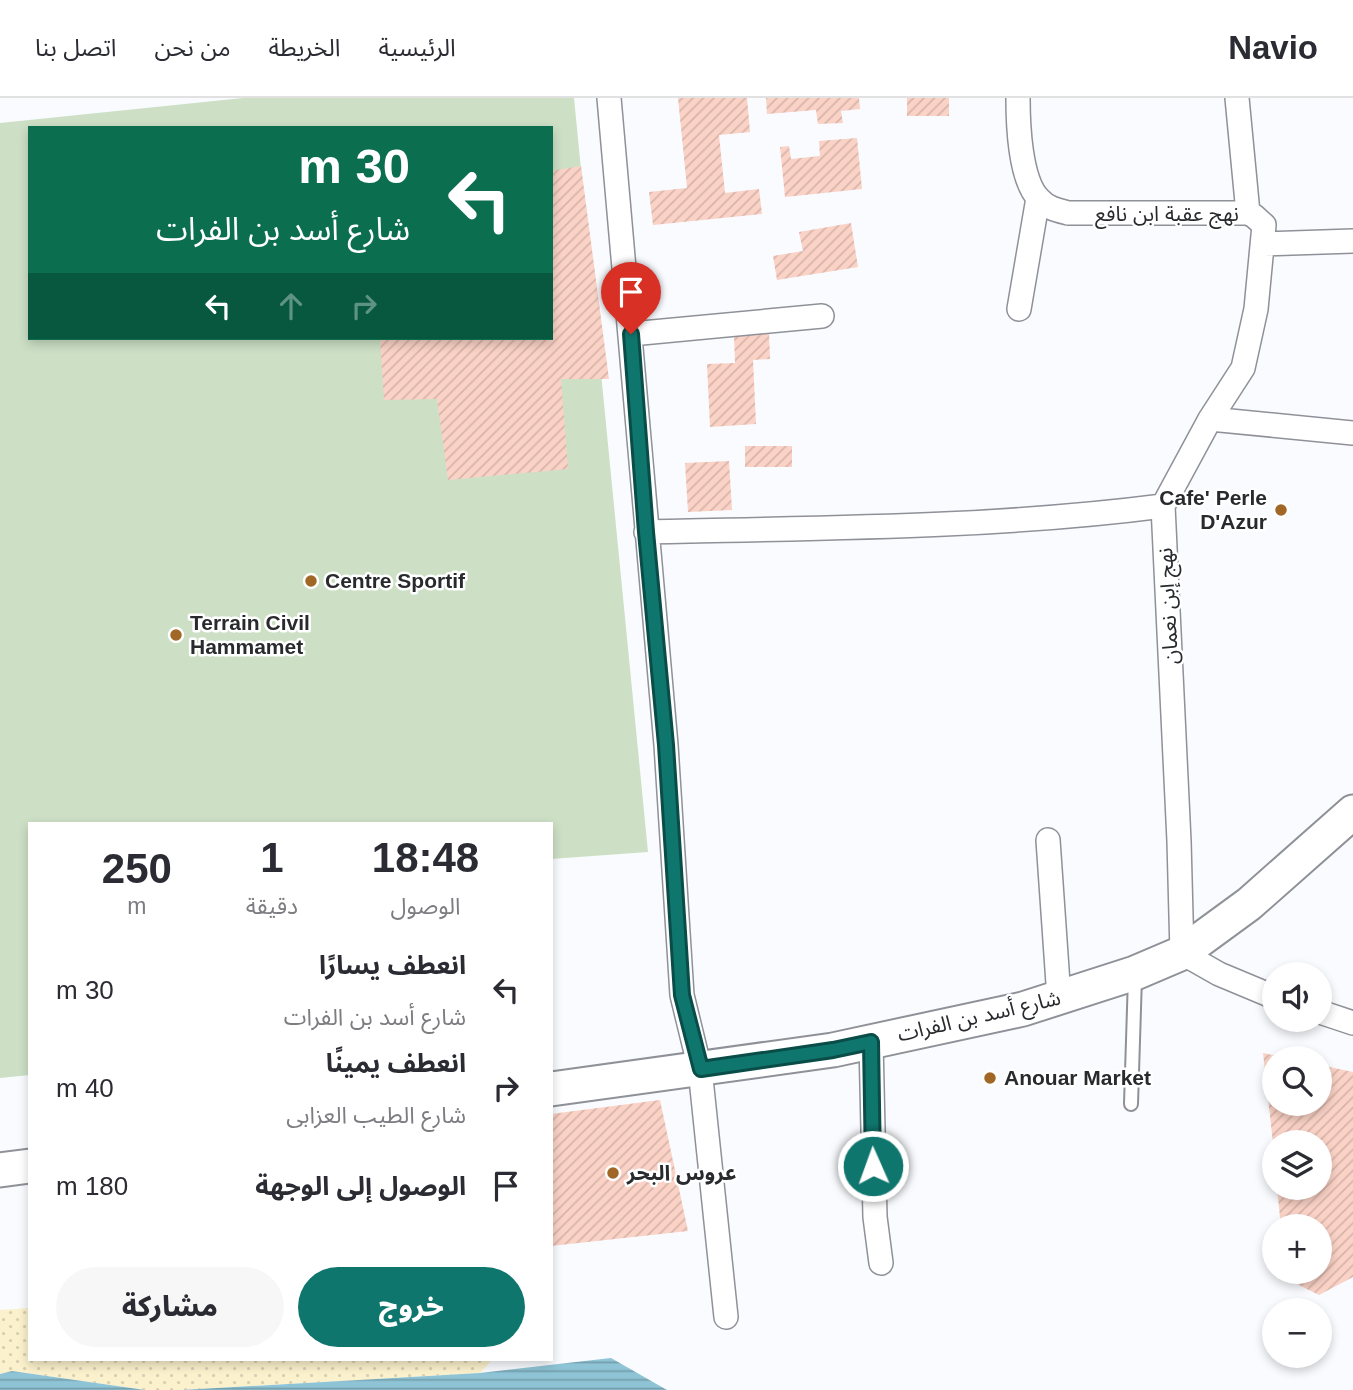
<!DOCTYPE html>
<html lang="ar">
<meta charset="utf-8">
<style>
:root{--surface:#fff;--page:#f7f7f7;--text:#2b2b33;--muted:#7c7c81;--line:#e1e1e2;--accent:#0f766e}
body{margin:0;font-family:Helvetica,"Noto Sans Arabic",sans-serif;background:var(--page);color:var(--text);direction:rtl;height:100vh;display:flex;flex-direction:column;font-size:26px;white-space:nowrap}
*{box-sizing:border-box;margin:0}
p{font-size:23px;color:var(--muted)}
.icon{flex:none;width:38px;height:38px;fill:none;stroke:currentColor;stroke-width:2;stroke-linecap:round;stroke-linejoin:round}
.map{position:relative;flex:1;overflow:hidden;direction:ltr}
.panel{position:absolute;left:28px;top:724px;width:525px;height:539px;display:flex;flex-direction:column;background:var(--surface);border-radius:0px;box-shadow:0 4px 10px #0003;direction:rtl}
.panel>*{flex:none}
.top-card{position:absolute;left:28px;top:28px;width:525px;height:214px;border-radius:0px;box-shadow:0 4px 10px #0003;direction:rtl;background:#0b6e4f;color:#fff;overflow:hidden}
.controls{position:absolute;left:1262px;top:864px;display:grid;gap:14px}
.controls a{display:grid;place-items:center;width:70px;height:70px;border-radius:50%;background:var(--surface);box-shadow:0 4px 10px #0003;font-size:35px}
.pin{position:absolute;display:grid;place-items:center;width:60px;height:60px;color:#fff;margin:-72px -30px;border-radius:50% 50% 50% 0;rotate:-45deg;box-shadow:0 0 7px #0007}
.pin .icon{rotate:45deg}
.me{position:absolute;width:77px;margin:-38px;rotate:358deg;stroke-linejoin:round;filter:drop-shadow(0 0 5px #0008)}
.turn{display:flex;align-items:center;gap:24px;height:147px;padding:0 28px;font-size:32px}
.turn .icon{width:91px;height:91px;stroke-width:2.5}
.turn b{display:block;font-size:49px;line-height:60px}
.lanes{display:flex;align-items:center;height:66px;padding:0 28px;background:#0003;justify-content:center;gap:35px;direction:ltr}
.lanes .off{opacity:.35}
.eta{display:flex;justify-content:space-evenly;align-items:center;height:119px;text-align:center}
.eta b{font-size:42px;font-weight:800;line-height:49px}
.button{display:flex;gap:14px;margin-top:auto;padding:14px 28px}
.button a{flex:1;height:80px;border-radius:42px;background:var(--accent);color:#fff;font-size:28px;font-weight:800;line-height:80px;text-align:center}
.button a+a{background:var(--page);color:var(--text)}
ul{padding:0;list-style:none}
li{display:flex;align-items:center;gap:21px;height:98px;padding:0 28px}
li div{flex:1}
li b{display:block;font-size:26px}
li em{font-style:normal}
header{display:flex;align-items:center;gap:42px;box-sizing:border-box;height:98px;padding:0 35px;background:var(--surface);border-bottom:2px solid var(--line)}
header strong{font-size:33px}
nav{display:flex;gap:38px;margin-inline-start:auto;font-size:24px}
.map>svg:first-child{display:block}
.grass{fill:#cde0c6;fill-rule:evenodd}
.sand{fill:url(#sand-dots)}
.water{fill:url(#water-rules)}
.building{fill:url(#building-hatch)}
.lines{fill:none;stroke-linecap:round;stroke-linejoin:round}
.lane-casing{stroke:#8e9198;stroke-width:16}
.street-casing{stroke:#8e9198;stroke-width:26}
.secondary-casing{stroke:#8e9198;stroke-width:37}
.lane{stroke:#fff;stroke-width:12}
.street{stroke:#fff;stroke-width:23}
.secondary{stroke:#fff;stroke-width:33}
.route-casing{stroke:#0a4d48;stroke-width:18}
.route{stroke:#0f766e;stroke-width:12}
.poi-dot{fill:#a16727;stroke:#fff;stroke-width:2.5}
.labels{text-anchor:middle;stroke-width:5;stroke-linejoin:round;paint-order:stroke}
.street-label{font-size:21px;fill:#292a2d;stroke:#fff}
.poi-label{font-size:21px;font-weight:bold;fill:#292a2d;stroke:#fff;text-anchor:start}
</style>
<header>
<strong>Navio</strong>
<nav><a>الرئيسية</a><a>الخريطة</a><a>من نحن</a><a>اتصل بنا</a></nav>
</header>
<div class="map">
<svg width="1353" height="1292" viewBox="0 0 1353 1292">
<defs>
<pattern id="sand-dots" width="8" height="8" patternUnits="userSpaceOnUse" patternTransform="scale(1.75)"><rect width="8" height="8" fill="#fbf1cc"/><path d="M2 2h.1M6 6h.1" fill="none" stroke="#d7cfb0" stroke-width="1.8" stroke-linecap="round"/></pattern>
<pattern id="water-rules" width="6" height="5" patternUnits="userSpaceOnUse" patternTransform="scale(1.75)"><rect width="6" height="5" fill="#8ec4d5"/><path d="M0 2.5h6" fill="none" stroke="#749fad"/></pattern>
<pattern id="building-hatch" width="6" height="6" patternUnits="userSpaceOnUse" patternTransform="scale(1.75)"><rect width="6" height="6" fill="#fbd2c6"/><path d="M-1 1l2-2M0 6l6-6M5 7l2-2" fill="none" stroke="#d7b4aa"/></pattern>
</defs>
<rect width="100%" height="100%" fill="#f9fbfe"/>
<path class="grass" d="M243,0H574L648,754L551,761V726H30V977L0,980V25ZM30,30H551V240H30Z"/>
<path class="sand" d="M30,1210V1262H492L480,1275L182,1292H145L12,1273L0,1276V1212Z"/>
<path class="water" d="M611,1260L667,1292H182L480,1275Z
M12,1273L145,1292H0V1276Z"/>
<path class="building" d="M678,0H747L750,34L719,37L725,95L759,91L762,116L653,127L649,94L687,90Z
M766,0H859L860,11L841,13L843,25L818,26L816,12L767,16Z
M907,0H949V18H907Z
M857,40L862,91L785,99L780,49L789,48L791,61L820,58L819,43Z
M581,68L609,281H561L568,371L448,382L437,301L384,302L380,240H551V73Z
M851,125L858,169L777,182L773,158L803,153L799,134Z
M769,235L770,261L753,262L756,326L710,329L707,266L735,265L734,237Z
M745,348H792V369H745Z
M729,363L732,412L688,414L685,365Z
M1263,955L1286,960L1274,961V1006H1320V967L1353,974V1179L1319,1197L1287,1181L1286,1174H1320V1129H1281L1277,1090H1320V1045H1273Z
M660,1002L688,1133L551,1148V1016Z"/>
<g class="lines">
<g class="lane-casing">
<path id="lane" d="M1131,1006L1135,879"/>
</g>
<g class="street-casing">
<path id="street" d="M609,0L666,647L682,897L700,971L726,1219
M1018,0C1018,26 1020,82 1039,101C1047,110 1056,112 1068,115H1248L1254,118L1264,127L1256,211L1243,270L1210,321L1163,408
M1237,0L1248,115
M1264,146L1353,143
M1019,211L1038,100
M631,236L822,218
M1210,321L1353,335
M646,434C818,430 992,430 1163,408L1179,743L1182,855L1219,876L1274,899
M1048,742L1059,900
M1320,914L1353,925
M871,944L875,1119L881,1165"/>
</g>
<g class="secondary-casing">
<path id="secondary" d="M551,991L833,952L1023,911L1135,875L1182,855L1249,806L1353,714
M0,1072L30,1068"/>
</g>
<use href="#lane" class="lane"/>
<use href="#street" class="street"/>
<use href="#secondary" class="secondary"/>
</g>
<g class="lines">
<g class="route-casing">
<path id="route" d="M631,236L646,434L666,647L682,897L701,971L833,952L871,944L873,1068"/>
</g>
<use href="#route" class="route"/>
</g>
<g class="poi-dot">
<circle cx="1281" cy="412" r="7"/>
<circle cx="311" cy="483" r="7"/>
<circle cx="176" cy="537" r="7"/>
<circle cx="990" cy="980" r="7"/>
<circle cx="613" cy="1075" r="7"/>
</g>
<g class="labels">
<g class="street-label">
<text x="1167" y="123">نهج عقبة ابن نافع</text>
<text transform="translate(1168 508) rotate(-93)" y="7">نهج إبن نعمان</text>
<text transform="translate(979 918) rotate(-13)" y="7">شارع أسد بن الفرات</text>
</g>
<g class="poi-label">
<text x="1267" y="407" text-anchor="end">Cafe' Perle<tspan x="1267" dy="24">D'Azur</tspan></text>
<text x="325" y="490">Centre Sportif</text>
<text x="190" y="532">Terrain Civil<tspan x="190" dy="24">Hammamet</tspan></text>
<text x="1004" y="987">Anouar Market</text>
<text x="627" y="1082">عروس البحر</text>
</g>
</g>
</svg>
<div class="controls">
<a><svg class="icon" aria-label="sound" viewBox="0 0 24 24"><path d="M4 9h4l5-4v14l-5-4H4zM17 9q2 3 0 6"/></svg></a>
<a><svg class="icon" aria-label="search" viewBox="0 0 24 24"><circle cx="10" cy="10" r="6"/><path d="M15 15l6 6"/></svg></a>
<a><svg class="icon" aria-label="layers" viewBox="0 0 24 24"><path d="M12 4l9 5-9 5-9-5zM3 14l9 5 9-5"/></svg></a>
<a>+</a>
<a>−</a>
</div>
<div class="pin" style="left:631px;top:236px;background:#d93025"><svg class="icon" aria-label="arrive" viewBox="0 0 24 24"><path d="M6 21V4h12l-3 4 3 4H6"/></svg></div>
<svg class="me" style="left:873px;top:1068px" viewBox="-20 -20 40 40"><circle r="17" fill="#0f766e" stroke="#fff" stroke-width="3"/><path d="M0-11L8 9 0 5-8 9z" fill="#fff"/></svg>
<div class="top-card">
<div class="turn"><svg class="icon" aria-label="left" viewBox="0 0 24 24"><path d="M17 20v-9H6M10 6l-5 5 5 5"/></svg><div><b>30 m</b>شارع أسد بن الفرات</div></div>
<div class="lanes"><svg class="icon" aria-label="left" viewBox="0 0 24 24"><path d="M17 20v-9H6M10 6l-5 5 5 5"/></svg><svg class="icon off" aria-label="ahead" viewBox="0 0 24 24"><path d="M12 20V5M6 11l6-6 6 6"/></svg><svg class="icon off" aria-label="right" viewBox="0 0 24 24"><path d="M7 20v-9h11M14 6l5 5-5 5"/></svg></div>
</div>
<section class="panel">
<div class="eta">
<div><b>18:48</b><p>الوصول</p></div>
<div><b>1</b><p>دقيقة</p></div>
<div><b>250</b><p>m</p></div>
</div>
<ul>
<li><svg class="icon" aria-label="left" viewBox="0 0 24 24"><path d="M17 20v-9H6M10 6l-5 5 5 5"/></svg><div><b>انعطف يسارًا</b><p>شارع أسد بن الفرات</p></div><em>30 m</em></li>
<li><svg class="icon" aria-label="right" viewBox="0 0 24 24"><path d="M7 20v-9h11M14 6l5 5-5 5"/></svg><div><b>انعطف يمينًا</b><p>شارع الطيب العزابى</p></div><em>40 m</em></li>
<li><svg class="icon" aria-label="arrive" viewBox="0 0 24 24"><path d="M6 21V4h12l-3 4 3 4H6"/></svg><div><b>الوصول إلى الوجهة</b></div><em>180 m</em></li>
</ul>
<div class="button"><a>خروج</a><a>مشاركة</a></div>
</section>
</div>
